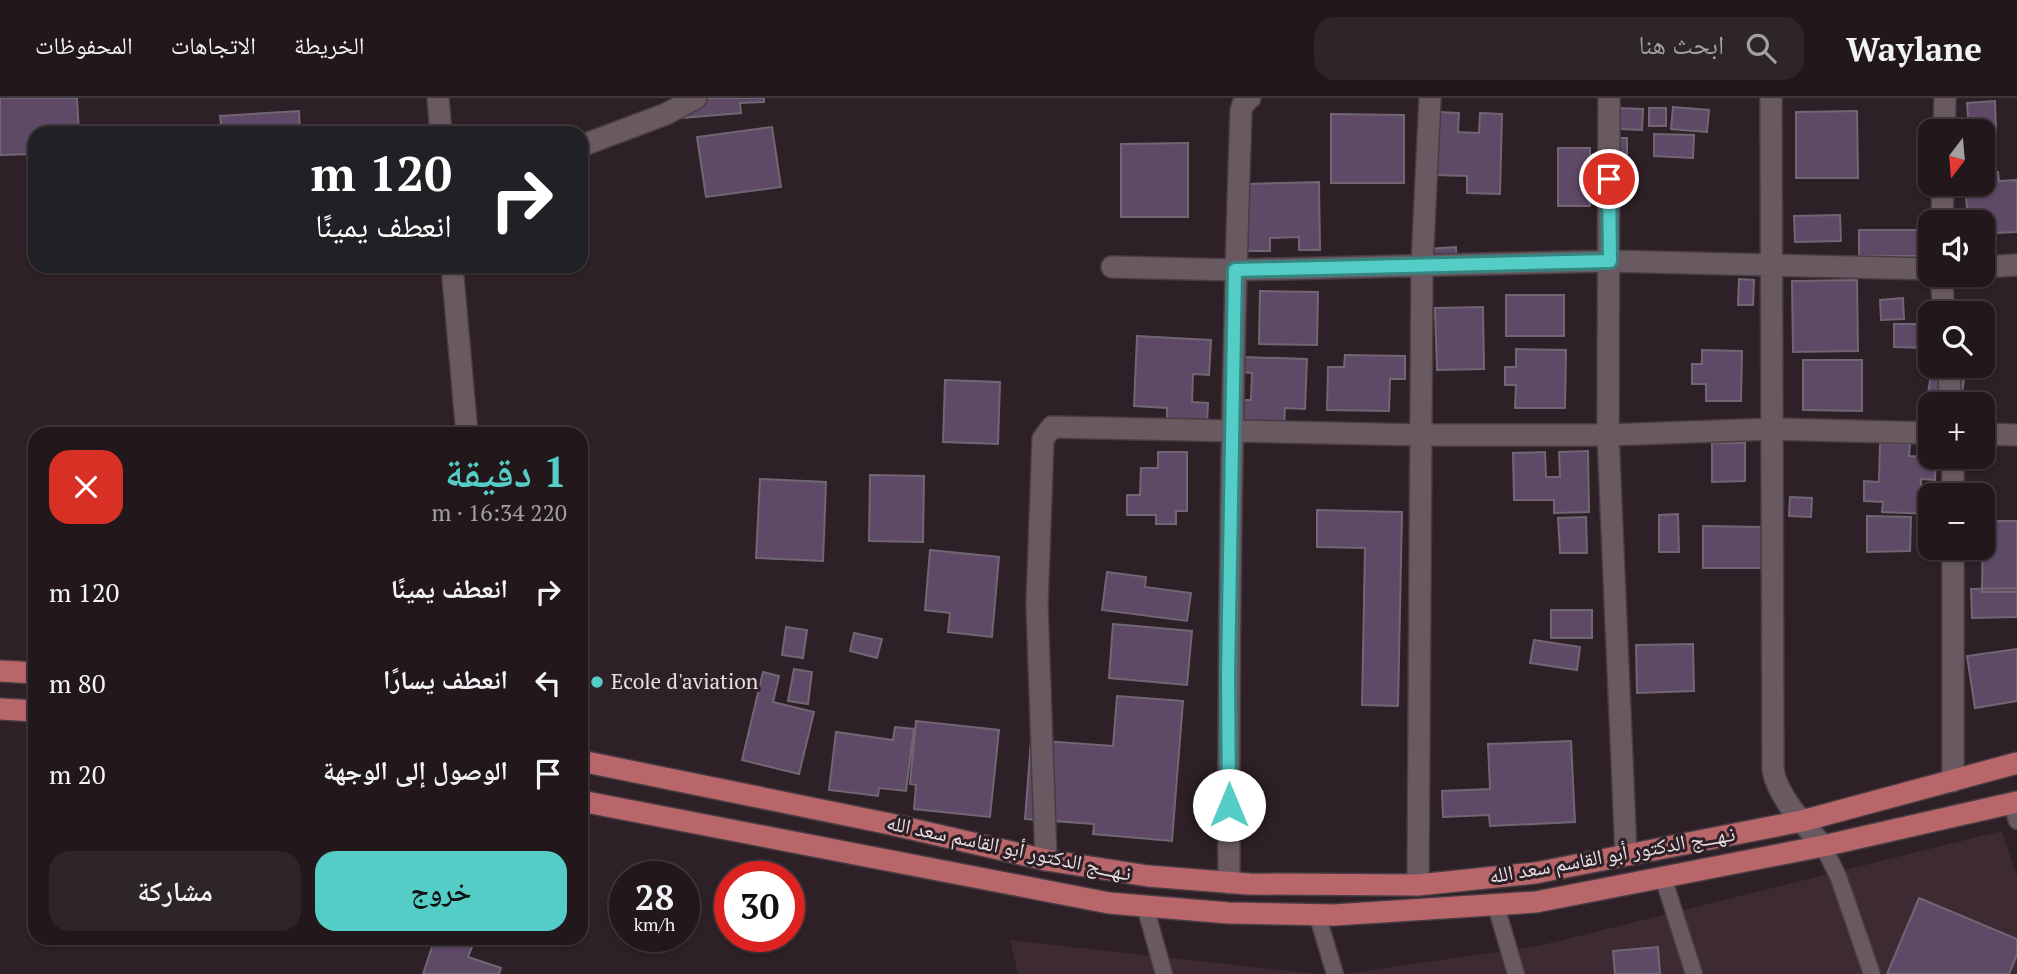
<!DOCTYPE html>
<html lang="ar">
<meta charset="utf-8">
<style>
:root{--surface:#22181c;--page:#2e2529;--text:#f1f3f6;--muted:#a2a0a3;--line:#3f373b;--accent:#54cdc7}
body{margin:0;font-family:"PT Serif","Noto Naskh Arabic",serif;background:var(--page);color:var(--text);direction:rtl;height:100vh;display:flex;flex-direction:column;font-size:26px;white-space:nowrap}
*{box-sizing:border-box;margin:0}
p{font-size:23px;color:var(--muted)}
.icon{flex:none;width:38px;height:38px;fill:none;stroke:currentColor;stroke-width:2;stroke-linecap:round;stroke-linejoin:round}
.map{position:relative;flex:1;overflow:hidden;direction:ltr}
.side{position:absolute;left:28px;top:329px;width:560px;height:518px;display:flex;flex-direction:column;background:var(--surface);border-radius:21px;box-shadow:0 2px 5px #0004,0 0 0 2px var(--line);direction:rtl}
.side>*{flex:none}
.hud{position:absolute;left:28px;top:28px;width:560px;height:147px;border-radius:21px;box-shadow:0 2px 5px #0004,0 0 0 2px var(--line);direction:rtl;background:#202124;color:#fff;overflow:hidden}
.needle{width:46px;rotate:196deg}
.buttons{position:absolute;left:1918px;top:21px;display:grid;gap:14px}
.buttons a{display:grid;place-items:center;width:77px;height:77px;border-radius:14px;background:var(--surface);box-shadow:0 2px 5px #0004,0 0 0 2px var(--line);font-size:35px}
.speed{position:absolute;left:609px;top:763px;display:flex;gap:14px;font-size:35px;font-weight:700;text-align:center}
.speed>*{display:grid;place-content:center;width:91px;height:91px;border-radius:50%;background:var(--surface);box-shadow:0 2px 5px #0004,0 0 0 2px var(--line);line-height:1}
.speed small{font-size:18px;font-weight:400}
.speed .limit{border:10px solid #d22;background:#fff;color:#111}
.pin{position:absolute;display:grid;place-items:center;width:60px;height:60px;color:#fff;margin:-30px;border:4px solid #fff;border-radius:50%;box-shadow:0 2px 7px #0007}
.me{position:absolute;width:77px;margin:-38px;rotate:0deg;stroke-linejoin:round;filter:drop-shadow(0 0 5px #0008)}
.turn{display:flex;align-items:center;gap:24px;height:147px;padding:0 21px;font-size:32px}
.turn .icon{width:91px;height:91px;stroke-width:2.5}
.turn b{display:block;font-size:49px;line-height:60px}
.round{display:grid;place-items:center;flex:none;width:74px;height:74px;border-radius:21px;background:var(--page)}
.overview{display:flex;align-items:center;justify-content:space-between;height:119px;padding:0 21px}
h1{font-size:42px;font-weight:600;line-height:52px;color:var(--accent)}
.primary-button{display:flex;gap:14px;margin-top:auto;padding:14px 21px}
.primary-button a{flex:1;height:80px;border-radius:21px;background:var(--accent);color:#111;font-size:28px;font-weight:600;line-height:80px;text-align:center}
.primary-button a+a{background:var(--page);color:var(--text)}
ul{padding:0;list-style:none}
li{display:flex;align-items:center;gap:21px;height:91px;padding:0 21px}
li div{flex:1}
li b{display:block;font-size:26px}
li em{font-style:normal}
header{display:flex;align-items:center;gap:42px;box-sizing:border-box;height:98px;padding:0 35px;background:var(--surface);border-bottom:2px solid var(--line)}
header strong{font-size:33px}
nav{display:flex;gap:38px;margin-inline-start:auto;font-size:24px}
.search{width:490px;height:63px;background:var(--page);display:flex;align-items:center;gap:18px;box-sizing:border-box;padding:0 24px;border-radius:21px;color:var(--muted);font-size:26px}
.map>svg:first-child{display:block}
.built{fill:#3d2a33}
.building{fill:#5e4966;stroke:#706773;stroke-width:2}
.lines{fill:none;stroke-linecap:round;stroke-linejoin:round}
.service-casing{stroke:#483d42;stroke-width:19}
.minor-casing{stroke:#483d42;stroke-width:24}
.primary-casing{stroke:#483d42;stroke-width:24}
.service{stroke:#695a61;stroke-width:16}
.minor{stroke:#695a61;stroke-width:21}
.primary{stroke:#b9666b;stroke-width:21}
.route-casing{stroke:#378581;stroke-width:18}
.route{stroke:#54cdc7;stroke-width:12}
.poi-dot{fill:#54cdc7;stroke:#2d2026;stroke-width:2.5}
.labels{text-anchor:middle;stroke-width:6;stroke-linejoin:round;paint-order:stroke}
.poi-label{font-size:21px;fill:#e9e0e4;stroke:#2d2026;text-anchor:start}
.street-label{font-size:21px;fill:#e9e0e4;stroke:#2d2026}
</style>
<header>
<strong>Waylane</strong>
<div class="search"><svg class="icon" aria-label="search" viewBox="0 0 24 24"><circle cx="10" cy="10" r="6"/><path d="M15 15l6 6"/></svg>ابحث هنا</div>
<nav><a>الخريطة</a><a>الاتجاهات</a><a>المحفوظات</a></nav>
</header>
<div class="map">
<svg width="2017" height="876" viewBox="0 0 2017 876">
<rect width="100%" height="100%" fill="#2d2026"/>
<path class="built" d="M2002,733L2017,779V876H1343L1538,848Z
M1010,842L1318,876H1018Z"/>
<path class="building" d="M0,0H77L79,35H35V56L0,57Z
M681,0H764V4L740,5L741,15L682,20Z
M1995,3L1996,33H1969L1967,5Z
M1673,9L1709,12L1707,34L1671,31Z
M1619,10L1643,11L1642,32L1619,31Z
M1649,10H1666V28H1649Z
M299,13L300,35H222L220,18Z
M1857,13L1858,80H1796V14Z
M1438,14L1459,15L1458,34L1479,35L1480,15L1502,16L1500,96L1467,95V78L1436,77Z
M1331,16L1404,17V85H1331Z
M320,28L332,29L331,35H319Z
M772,29L781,89L706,99L697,39Z
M1654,36L1694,37L1693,60L1654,58Z
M1607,40H1627V59H1607Z
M1188,45V119H1121V46Z
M1558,50H1590V108H1558Z
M1998,74L1999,83L2017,82V134L1995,135L1996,147L1983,148V124H1968L1965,86H1983V83H1986V75Z
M1319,84L1320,152H1299V139L1270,140V153H1246L1245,86Z
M1840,117L1841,143L1795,144L1794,118Z
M1859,132H1923V158H1859Z
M1456,149L1457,173L1428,174L1427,151Z
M1739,181L1754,182L1753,207H1738Z
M1857,182L1858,253L1793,254L1792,183Z
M1260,193L1318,194L1317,247L1259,246Z
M1506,197H1564V238H1506Z
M1903,200L1904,221L1881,222L1880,202Z
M1483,209L1484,271L1437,272L1435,210Z
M1894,226H1930V250L1894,249Z
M1137,238L1211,242L1209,277L1193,276L1192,304L1208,305L1207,326L1167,324V310L1134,308Z
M1516,251L1566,252L1565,310H1515L1516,287H1505V269H1516Z
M1702,252L1742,253L1741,303H1706V286H1692V266H1702Z
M1345,257L1405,258V281H1390L1389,313L1327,312L1328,269H1344Z
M1242,259L1307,261L1305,311L1285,310L1284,327L1239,325L1241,302H1251L1252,275L1242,274Z
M1803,262H1862V313L1803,312Z
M1932,270L1965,275L1960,306H1930V335L1922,334Z
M945,282L1000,284L998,346L943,344Z
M1712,345H1745V383L1712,384Z
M1880,345L1910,346L1909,358L1936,359L1935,382L1921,381V398H1930V416L1882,414L1883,404L1864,403V383L1879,384Z
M1588,353L1589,414L1554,415V402H1514L1513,355L1545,354L1546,379H1560L1559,354Z
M1158,354H1187V413H1176V426H1156V417H1127V397H1140L1141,370H1158Z
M870,377L924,378L923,444L869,443Z
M760,381L826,384L823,463L756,460Z
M1790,399L1812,400L1811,419L1789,418Z
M1317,412L1402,414L1398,608L1362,607L1365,450L1317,449Z
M1678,416L1679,454H1659V417Z
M1867,418L1911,419L1910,453L1867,454Z
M1586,419L1587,455H1560L1558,420Z
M1983,423H2017V494H1982Z
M1703,428L1764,429V470H1703Z
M930,452L999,459L992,539L948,534L950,515L925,512Z
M1107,474L1146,479L1145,489L1191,495L1187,523L1102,512Z
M2017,490V519L1972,520L1971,491Z
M1551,512H1592V540H1551Z
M1113,526L1192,533L1187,587L1109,580Z
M786,529L807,532L803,560L782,557Z
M854,535L882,541L877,560L850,553Z
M1534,542L1580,549L1577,572L1530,565Z
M1693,546L1694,593L1637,595L1636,547Z
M2017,551V603L1975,610L1967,558Z
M794,571L812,574L808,606L788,603Z
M763,574L779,578L773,604L814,614L799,676L742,662Z
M1117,598L1183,603L1172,743L1093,736L1094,726L1025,721L1031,642L1113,648Z
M916,623L999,632L990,719L914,711L916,687L910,686Z
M895,629L914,631L906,693L879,690L878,698L829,692L836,634L893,642Z
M1571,643L1575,724L1490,728L1489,717L1443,719L1442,693L1490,691L1488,646Z
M1919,800L2017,841V857L2009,876H1887Z
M435,840H445L472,849L468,859L501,870L499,876H423Z
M1658,849L1660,876H1615L1613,853Z"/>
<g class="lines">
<g class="service-casing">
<path id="service" d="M2012,706L2017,723
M1823,748L1838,778L1872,876
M1663,779L1694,876
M1145,808L1164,876
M1496,808L1516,876
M1317,816L1335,876"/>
</g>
<g class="minor-casing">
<path id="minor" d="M438,0L441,35
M1609,0L1608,337L1626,756
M1771,0L1773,672C1778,700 1805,727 1823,748
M1944,33L1945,0
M581,48L666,16L696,0
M1942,124L1943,86
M452,168L467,336
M1112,169L1235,172L1610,163L1930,171
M1983,169L2017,167
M1941,177L1944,215
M1948,268L1951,306
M1983,336L2017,337
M1953,359V397
M1953,450V683
M1046,762L1037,507L1043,341L1052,329L1422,337H1608L1773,331L1930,335
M1229,785C1228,527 1232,270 1241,13L1243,6L1250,0
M1418,787L1422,167L1430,0"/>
</g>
<g class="primary-casing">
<path id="primary" d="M0,573L35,575
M0,611L35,613
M581,663L890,726L1046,762L1148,778L1249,786L1418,787L1535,775L1802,723L2017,665
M581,703L1109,805L1229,815L1334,817L1536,804L1823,748L2017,704"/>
</g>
<use href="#service" class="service"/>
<use href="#minor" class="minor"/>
<use href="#primary" class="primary"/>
</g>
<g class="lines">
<g class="route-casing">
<path id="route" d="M1229,707L1228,577L1235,172L1610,163L1609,81"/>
</g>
<use href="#route" class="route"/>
</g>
<circle class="poi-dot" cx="597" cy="584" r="7"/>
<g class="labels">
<g class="poi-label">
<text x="611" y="591">Ecole d'aviation</text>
</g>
<g class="street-label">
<text transform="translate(1009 750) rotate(12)" y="7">نـهـــج الدكتور أبو القاسم سعد الله</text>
<text transform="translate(1612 757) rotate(-10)" y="7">نـهـــج الدكتور أبو القاسم سعد الله</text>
</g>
</g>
</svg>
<div class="buttons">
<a><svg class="needle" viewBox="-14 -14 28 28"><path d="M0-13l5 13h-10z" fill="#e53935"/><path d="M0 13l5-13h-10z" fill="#a2a0a3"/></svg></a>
<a><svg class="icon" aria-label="sound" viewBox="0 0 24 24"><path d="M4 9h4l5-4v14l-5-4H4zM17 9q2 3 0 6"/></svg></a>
<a><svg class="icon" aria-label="search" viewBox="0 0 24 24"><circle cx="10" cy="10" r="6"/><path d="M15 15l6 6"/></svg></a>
<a>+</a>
<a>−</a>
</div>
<div class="speed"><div>28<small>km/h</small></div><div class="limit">30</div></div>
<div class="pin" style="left:1609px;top:81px;background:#d93025"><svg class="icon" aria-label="arrive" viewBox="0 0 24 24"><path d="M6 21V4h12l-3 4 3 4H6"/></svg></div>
<svg class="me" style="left:1229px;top:707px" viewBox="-20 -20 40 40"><circle r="19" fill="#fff"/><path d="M0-13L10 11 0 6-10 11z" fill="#54cdc7"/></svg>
<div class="hud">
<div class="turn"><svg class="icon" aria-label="right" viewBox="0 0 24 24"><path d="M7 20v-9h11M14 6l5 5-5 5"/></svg><div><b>120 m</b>انعطف يمينًا</div></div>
</div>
<section class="side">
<div class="overview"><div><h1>1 دقيقة</h1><p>220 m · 16:34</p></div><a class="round" style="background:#d93025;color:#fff"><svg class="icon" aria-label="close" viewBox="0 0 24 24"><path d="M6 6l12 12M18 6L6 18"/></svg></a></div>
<ul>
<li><svg class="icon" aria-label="right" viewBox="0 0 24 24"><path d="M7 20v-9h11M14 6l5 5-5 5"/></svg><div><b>انعطف يمينًا</b></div><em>120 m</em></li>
<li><svg class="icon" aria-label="left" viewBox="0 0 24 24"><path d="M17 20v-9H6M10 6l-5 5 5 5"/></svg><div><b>انعطف يسارًا</b></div><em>80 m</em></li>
<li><svg class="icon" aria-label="arrive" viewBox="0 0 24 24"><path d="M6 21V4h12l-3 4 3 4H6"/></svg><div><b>الوصول إلى الوجهة</b></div><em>20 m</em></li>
</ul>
<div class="primary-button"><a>خروج</a><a>مشاركة</a></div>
</section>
</div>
